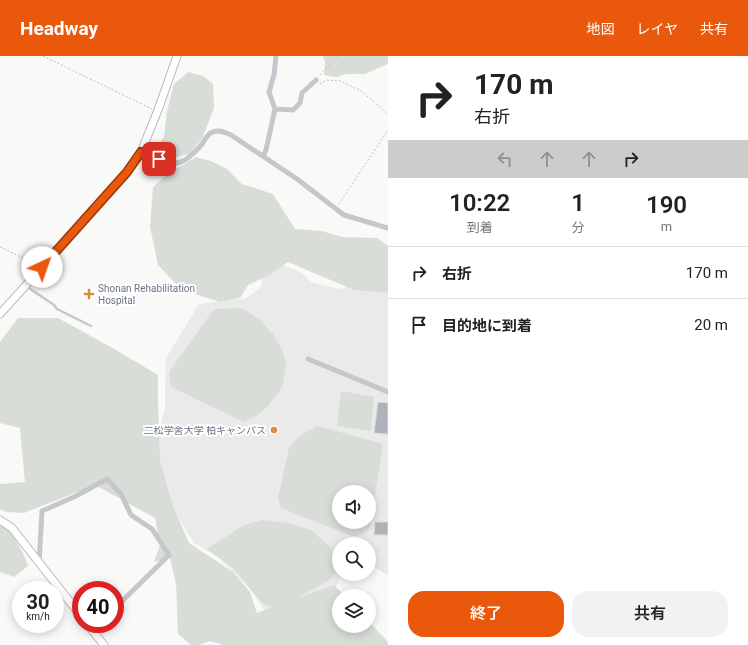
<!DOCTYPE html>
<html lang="ja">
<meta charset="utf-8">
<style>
:root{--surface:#fff;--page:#f2f2f2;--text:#222;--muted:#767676;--line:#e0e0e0;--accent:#ea580c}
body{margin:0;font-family:Roboto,"Noto Sans JP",sans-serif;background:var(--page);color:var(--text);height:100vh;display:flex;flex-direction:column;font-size:15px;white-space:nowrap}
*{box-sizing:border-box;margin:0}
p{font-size:13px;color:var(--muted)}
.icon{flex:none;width:22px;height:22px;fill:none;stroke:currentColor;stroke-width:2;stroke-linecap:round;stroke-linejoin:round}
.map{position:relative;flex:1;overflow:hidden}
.side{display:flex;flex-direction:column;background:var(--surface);width:360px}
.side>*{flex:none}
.guide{background:#fff;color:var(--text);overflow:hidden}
.fabs{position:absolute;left:332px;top:429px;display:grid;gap:8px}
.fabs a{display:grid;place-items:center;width:44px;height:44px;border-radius:50%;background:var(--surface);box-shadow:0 2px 10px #0003;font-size:20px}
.speed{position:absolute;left:12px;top:525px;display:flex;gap:8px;font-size:20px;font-weight:700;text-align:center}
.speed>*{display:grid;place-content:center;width:52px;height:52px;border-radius:50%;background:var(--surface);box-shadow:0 2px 10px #0003;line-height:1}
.speed small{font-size:10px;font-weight:400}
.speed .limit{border:6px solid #d22;background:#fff;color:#111}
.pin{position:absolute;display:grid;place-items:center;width:34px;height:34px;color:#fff;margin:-17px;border-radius:8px;box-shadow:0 2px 6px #0006}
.me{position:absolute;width:44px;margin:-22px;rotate:42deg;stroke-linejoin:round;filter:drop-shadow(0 0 3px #0008)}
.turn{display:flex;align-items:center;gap:14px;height:84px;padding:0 20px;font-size:18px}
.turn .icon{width:52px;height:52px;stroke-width:2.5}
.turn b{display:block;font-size:28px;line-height:34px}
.lanes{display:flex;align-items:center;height:38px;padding:0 20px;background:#0003;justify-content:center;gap:20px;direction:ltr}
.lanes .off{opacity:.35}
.eta{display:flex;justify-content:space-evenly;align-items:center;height:68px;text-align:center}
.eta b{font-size:24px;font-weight:600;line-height:28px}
.action{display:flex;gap:8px;margin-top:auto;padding:8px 20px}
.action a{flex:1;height:46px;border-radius:16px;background:var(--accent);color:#fff;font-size:16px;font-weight:600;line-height:46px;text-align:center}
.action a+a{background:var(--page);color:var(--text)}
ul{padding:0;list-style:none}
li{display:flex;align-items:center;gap:12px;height:52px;padding:0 20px;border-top:1px solid var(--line)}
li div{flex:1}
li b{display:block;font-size:15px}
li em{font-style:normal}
header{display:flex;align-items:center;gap:24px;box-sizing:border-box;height:56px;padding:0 20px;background:var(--accent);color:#fff}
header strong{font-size:19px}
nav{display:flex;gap:22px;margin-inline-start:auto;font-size:14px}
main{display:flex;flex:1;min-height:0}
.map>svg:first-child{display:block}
.built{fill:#eaeaea;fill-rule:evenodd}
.green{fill:#d8ded7;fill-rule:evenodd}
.building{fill:#afb2bb;stroke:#dbdbda}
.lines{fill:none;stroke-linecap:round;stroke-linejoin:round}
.secondary-casing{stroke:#b8bac0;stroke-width:9}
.path{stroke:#bdbec2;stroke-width:1;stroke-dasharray:2 2;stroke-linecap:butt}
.lane{stroke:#c5c7cc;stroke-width:2.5}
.street{stroke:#c5c7cc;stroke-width:5}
.secondary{stroke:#fff;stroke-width:7}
.route-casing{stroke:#983908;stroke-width:10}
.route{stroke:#ea580c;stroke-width:7}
.poi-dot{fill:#d38e3e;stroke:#fff;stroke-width:1.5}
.labels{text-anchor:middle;stroke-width:4;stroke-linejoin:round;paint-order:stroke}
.poi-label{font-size:10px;fill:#6b7285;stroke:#fff;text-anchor:start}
</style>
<header>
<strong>Headway</strong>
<nav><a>地図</a><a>レイヤ</a><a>共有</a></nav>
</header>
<main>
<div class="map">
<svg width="388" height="589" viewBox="0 0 388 589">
<rect width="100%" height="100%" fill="#f9f9f7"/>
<path class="built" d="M269,203L302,217L311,226L339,233L360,228L388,227V520L369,507V488H339V518H341L335,534L269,560L250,533L219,502L194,487L166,442L154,396L165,351V326L166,302L199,248L247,242L261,231L264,207ZM339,436H369V466H339Z"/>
<path class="green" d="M323,0H388V8L365,18H346L336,21L324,19L325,6Z
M188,16L203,20L213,28L214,52L202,83L189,98L171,102L155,97L164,80L167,55L174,28Z
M196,101L211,105L227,113L242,128L273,138L295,173L322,175L342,181L377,182L388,190V237L354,234L288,206L271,218L248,229L240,242L220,246L182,234L158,209L150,171L153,131L169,117Z
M242,252L260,264L273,278L282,293L286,309L282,332L268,350L258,359L244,366L171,331L169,316L214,253Z
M18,262H58L116,294L158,319V347L160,404L172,448L189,487L233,516L250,536L257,557L272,551L262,547L233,512L207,493L244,469L262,464L288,467L311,474L329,490L337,505L339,511L331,523L297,542L334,529L345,540H339V570H369V566L388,586V589H223L210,585L199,589H191L178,578L176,528L170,502L154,506L160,489L155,462L95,429L24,457L6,456L0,453V428L25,426L20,372L0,367V286Z
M341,335L374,341L371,375L337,370Z
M316,370L322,371L383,388L370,472C364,477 360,480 352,480L281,452L278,442L289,392L298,381ZM339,436H369V466H339Z
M0,465C12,477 23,493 28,510L14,521L0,516Z"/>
<path class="building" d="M378,346L388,347V378L374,377Z
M375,466H388V479H374Z"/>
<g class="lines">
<g class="secondary-casing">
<path id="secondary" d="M0,258L127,117L141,96L158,54L177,0
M0,464L12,472L81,560
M87,568L104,589"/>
</g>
<path class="path" d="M43,0L152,53
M320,19L337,0
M320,28L326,24L340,25L361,35L388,58
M339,148L388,74
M0,191L36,208"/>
<path class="lane" d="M26,230L54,249L57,253L91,270"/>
<path class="street" d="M275,53L293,54L300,47L302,37L316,24
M141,96C150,100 165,107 176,107C185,107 197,94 203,87C205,83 209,77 213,76C219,73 226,77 231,79L297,123L344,159L388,172
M263,100L266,94L275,53L269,36L274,19L276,0
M308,303L388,336
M39,507L42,455L76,440L107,423L121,438L131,459L152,473L169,499L115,552
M93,575L99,568"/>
<use href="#secondary" class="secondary"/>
</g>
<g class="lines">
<g class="route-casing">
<path id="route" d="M42,211L127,116L141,96L152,101L159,103"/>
</g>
<use href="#route" class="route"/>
</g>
<g class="poi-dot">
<path d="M87 232h4v4h4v4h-4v4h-4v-4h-4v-4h4z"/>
<circle cx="274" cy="374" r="4"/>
</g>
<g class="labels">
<g class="poi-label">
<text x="98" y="236">Shonan Rehabilitation<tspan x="98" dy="12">Hospital</tspan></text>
<text x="266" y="378" text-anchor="end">二松学舍大学 柏キャンパス</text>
</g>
</g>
</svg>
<div class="fabs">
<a><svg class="icon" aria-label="sound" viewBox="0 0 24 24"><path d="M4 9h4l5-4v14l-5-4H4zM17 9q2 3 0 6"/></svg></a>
<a><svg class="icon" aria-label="search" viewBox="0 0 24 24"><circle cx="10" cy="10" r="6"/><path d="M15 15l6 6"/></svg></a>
<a><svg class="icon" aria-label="layers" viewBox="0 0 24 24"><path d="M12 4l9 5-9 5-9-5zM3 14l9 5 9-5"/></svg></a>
</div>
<div class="speed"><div>30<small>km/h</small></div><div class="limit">40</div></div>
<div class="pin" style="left:159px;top:103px;background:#d93025"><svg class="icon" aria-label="arrive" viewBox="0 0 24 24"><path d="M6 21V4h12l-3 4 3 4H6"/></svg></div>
<svg class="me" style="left:42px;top:211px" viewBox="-20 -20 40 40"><circle r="19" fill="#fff"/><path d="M0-13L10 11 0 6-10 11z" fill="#ea580c"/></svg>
</div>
<section class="side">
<div class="guide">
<div class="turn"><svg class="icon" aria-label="right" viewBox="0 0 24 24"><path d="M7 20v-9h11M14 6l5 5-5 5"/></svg><div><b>170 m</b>右折</div></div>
<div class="lanes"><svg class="icon off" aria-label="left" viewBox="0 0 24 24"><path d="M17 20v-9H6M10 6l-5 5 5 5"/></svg><svg class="icon off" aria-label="ahead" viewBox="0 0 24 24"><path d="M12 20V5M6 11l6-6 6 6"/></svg><svg class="icon off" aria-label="ahead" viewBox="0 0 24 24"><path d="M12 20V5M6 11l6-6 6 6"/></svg><svg class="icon" aria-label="right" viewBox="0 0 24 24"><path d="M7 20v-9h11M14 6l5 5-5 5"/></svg></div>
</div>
<div class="eta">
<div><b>10:22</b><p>到着</p></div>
<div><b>1</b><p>分</p></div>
<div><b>190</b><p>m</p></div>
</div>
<ul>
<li><svg class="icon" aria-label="right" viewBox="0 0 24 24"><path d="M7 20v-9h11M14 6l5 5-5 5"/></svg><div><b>右折</b></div><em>170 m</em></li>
<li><svg class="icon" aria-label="arrive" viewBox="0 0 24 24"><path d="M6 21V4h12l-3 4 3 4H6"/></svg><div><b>目的地に到着</b></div><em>20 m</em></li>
</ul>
<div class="action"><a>終了</a><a>共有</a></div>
</section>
</main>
